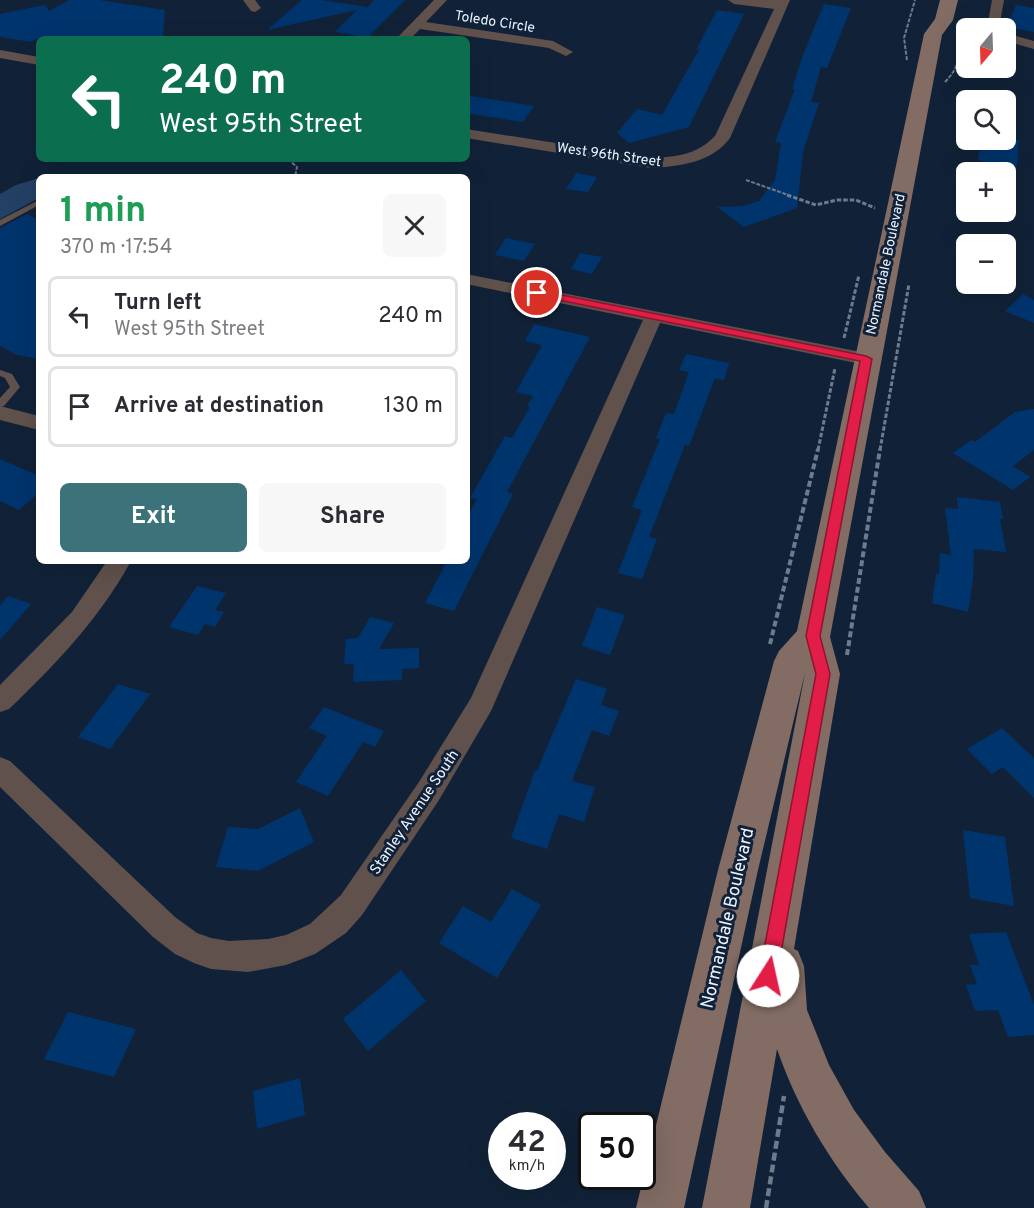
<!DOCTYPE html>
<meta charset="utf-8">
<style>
:root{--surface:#fff;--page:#f7f7f7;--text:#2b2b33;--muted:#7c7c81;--line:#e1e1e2;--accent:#3c737b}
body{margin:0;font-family:Overpass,sans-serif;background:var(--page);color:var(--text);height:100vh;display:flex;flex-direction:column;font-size:22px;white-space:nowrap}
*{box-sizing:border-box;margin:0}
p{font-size:20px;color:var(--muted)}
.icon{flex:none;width:33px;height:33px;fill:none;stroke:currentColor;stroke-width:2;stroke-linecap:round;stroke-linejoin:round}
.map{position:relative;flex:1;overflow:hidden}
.panel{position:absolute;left:36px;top:174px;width:434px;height:390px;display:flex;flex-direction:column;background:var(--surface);border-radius:9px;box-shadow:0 6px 24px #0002}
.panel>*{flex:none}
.hud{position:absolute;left:36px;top:36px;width:434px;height:126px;border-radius:9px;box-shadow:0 6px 24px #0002;background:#0b6e4f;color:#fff;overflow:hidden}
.needle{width:39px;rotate:199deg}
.controls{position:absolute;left:956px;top:18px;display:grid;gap:12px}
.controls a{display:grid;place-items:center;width:60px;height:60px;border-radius:9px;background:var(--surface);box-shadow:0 6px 24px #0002;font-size:30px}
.speed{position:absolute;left:488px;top:1112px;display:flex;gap:12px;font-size:30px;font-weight:700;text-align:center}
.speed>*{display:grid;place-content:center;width:78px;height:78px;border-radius:50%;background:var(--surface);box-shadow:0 6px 24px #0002;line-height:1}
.speed small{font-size:15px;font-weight:400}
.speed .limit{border:3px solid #111;border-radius:9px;background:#fff;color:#111}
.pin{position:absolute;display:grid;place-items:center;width:51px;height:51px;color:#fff;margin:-26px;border:3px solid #fff;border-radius:50%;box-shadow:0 2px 6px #0007}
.me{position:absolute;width:66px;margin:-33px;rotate:10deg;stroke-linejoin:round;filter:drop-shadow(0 0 4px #0008)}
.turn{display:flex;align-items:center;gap:21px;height:126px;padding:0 24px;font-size:27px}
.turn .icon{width:78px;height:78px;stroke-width:2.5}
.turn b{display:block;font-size:42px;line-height:51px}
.round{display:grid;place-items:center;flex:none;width:63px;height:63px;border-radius:9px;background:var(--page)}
.overview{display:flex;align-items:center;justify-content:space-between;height:102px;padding:0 24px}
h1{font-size:36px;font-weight:700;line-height:45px;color:#1e9e55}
.action{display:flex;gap:12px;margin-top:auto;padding:12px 24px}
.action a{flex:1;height:69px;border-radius:9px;background:var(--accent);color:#fff;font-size:24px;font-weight:700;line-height:69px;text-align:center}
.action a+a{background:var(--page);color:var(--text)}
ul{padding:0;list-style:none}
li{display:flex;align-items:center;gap:18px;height:81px;margin:0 12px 9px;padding:0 12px;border:3px solid var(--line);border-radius:9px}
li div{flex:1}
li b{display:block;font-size:22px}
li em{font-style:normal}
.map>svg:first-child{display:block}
.green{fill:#234065}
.building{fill:#00346d}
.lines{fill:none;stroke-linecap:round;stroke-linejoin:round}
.path-far3{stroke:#6d7b8c;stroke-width:2;stroke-dasharray:4 1.5;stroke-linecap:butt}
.path-far2{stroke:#6d7b8c;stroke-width:3;stroke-dasharray:4.5 2;stroke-linecap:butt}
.path-far1{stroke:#6d7b8c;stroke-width:4;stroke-dasharray:6 3;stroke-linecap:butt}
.path{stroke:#6d7b8c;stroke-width:4.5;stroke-dasharray:8 4;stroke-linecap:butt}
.lane{fill:#60514c;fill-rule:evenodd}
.street{fill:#60514c;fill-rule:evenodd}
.secondary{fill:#826c63;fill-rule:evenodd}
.route{fill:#e11d48;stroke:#92132f;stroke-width:1.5}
.labels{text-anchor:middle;stroke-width:6;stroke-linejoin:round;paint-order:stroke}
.far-street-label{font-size:14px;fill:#eaf3ff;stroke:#112238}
.street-label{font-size:15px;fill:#eaf3ff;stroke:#112238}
.near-street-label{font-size:18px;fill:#eaf3ff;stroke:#112238}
</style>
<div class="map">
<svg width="1034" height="1208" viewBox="0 0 1034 1208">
<rect width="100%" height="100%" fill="#112238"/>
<path class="green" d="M39,178V198L0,219V194L16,185Z"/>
<path class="building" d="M69,0H99L165,10L163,39H35L31,42L0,37V14L45,5L49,11Z
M302,0H321L368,7L374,0H405L368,37L335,32L357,10L267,30Z
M824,4L851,8L827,68L821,67L811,102L819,103L803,152L797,208L744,227L717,207L744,206L759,201L775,180L781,143L775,142L795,89H792L803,55Z
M1016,5L1034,8V32L1007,27Z
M717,10L744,14L689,127L629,143L617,133L637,109L662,115L700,48L696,50Z
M471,96L534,106L523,122L466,113V102Z
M981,140H1019L1017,167L1013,166V172H981L982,161L978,160Z
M576,173L597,177L588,192L566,189Z
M27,214L39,220V359L17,355L0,346V228Z
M506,238L535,244L524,261L495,255Z
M580,253L602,257L592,274L571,269Z
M1023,294L1034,300V323L1005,311Z
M534,324L590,337L507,492L513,494L454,611L425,603L447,561H466V519L477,499L470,498L505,436L512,438L530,407L527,406L533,396L516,392L542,345L525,341Z
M686,354L729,363L724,380L715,378L689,446L685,445L649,537L657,539L642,579L618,573L642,510L632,507L660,439L656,438L666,413L674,414L689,372L679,370Z
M1034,409V450L1013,466L1030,477L1013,490L953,453L971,440L975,442L1015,412Z
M0,459L39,476V493L19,510L0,501Z
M957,497L1000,502L1003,519H1000L1006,552L974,549L973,579L968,612L932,603L936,574H939L940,553L951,555L945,508L958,509Z
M197,586L226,593L215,610L224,612L215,627L205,624L198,635L169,627Z
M8,596L31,604L0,640V606Z
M597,607L625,615L610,655L582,646Z
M370,617L394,623L379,649L419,648V668L402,669V680L353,682L354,664H344L346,639L358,638Z
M576,679L607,689L601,705L619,711L609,736L592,730L572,781L595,787L584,822L559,814L547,849L511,838L535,770L537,771Z
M118,684L150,694L110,749L78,737Z
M324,707L384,731L375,747L363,742L328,796L296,782L327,736L309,728Z
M1002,728L1034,758V798L1003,767L992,774L967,749Z
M300,808L314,842L258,871L216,867L228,827L258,829Z
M963,830L1005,837L1014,906L970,898Z
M512,889L541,905L497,978L439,943L463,906L491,922Z
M1006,932L1034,1005V1035L1008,1037L998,1010L975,1011L966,985L977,984L970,965H979L969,934Z
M401,970L426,1001L368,1051L343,1019Z
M68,1012L136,1029L114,1077L44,1059Z
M300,1078L305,1115L257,1129L253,1091Z"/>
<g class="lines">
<path class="path-far3" d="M907,60L904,38L915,0
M945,82C961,66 963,48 961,26
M292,159L290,161L297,167L295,177
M746,180L791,196"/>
<path class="path-far2" d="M787,195L816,205L837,200H856L875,208
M844,338L859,275
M818,450L835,368
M880,450L909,284"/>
<path class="path-far1" d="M770,644L818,449
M847,655L880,449"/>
<path class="path" d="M766,1208L784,1096"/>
<path class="lane" d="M39,200V205L0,226V220Z
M0,370L12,374L20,387L4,406L0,407V398L10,387L5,378L0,376Z"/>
<path class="street" d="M243,0H255L261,8L255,12L251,11Z
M434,0H447L426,22L553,41L573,52L566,56L549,48L420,29L410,39H396Z
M728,0H790L730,138C711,163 680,166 651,168L466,138V129L651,158C676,157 697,155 715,136L774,9L734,4Z
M992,0H1004L999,28H987Z
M1005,33L1034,41V49L1005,41Z
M0,50L39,57V65L0,58Z
M466,274L866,353L873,355L876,359L873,363L866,365L660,323L491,711L439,800L362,915L346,933L315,954L286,965L248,972L211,969L194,963L175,954L153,937L0,787V757L10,761L175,917L197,933L211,938L229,941L268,939L286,935L310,924L341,895L419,782L471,698L643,320L466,284Z
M0,406L39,416V430L0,420Z
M107,561H131C99,619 57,663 9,709L0,712V685L72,612Z"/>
<path class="secondary" d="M940,0H958L953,20L942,35L830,637L840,674L794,949L798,951L804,966L807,1010L829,1065L854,1110L885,1152L919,1191L926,1208H869C829,1161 797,1107 777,1049L750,1208H702L805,673L758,870L684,1208H636L718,870L774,661L779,651L797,631L924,34L935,19Z"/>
</g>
<path class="route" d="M537,290L866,356L872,359L820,636L830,674L777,976L774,983L768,985L762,983L759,976L816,674L806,636L860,361L534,295L532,293Z"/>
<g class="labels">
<g class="far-street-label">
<text transform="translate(495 21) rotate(9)" y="5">Toledo Circle</text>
<text transform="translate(609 154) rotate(8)" y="5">West 96th Street</text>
<text transform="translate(885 264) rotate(-78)" y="5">Normandale Boulevard</text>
</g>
<g class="street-label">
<text transform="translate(414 812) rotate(-56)" y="5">Stanley Avenue South</text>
</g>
<g class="near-street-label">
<text transform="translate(727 918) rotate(-77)" y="6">Normandale Boulevard</text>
</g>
</g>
</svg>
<div class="controls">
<a><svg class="needle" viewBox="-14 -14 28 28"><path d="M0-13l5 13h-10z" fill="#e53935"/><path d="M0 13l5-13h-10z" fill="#7c7c81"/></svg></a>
<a><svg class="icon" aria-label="search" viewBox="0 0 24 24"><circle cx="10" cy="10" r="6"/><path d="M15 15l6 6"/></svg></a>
<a>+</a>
<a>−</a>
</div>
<div class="speed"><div>42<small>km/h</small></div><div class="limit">50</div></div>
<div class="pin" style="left:537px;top:293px;background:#d93025"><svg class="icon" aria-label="arrive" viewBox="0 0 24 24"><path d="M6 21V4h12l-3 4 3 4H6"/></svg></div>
<svg class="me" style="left:768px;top:976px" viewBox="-20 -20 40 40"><circle r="19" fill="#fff"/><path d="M0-13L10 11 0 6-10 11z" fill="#e11d48"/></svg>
<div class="hud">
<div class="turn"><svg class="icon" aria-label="left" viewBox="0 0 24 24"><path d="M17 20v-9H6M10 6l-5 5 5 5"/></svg><div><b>240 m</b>West 95th Street</div></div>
</div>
<section class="panel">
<div class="overview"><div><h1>1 min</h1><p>370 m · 17:54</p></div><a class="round"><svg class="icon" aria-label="close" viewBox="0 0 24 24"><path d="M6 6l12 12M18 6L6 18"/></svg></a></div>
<ul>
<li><svg class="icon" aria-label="left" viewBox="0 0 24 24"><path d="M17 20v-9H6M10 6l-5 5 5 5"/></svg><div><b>Turn left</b><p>West 95th Street</p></div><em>240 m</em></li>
<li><svg class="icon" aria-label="arrive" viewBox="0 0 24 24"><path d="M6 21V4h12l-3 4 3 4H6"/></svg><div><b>Arrive at destination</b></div><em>130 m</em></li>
</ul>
<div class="action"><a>Exit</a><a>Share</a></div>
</section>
</div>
